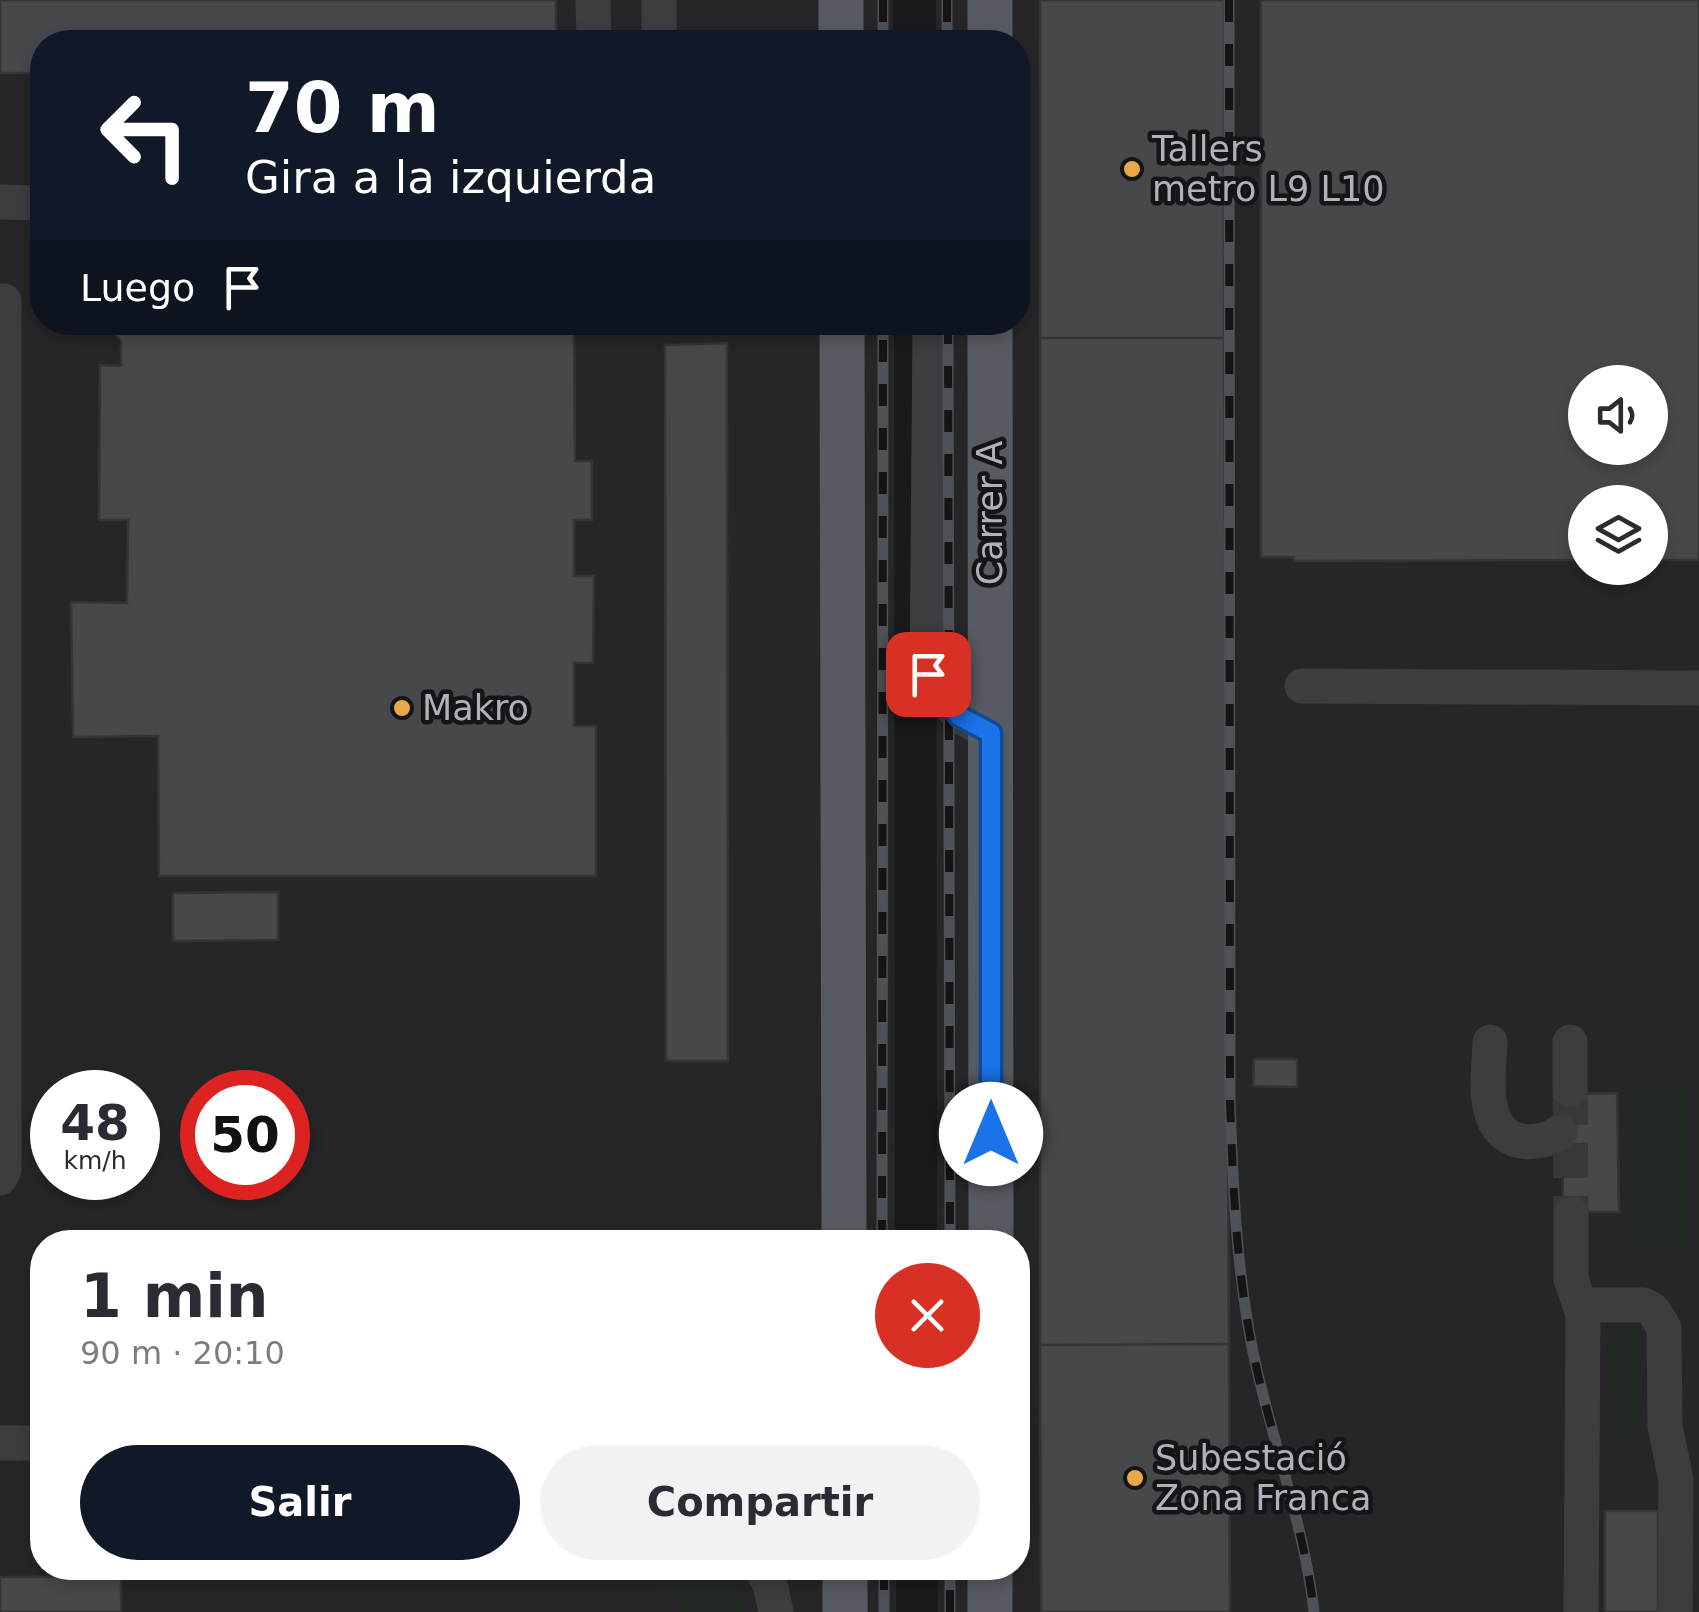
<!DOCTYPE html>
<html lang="es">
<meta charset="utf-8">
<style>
:root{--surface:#fff;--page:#f2f2f3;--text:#2b2b33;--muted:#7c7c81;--accent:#111827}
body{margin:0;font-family:"DejaVu Sans",sans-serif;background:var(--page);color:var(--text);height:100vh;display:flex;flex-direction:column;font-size:38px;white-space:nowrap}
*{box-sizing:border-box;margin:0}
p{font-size:32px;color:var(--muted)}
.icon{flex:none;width:55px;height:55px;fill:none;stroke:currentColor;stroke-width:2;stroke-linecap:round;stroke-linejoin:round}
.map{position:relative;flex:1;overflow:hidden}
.side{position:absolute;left:30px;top:1230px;width:1000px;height:350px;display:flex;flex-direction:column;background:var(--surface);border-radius:40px;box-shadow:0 5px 15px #0003}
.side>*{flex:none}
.top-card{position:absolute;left:30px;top:30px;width:1000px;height:305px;border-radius:40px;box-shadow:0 5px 15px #0003;background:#111827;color:#fff;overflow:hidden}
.buttons{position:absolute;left:1568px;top:365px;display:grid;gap:20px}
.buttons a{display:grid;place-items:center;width:100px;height:100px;border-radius:50%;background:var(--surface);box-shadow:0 5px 15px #0003;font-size:50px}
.speed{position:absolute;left:30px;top:1070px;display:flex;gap:20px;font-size:50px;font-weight:700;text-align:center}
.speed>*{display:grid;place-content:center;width:130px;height:130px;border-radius:50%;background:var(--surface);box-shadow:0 5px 15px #0003;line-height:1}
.speed small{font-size:25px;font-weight:400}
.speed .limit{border:15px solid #d22;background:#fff;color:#111}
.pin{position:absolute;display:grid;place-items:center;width:85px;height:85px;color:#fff;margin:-42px;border-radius:20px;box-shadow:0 5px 15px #0006}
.me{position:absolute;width:110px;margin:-55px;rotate:0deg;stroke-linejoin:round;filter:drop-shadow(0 0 8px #0008)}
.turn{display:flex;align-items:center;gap:35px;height:210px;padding:0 50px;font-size:45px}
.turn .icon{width:130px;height:130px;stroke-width:2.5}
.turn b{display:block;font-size:70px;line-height:85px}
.then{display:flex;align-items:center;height:95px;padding:0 50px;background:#0003;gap:20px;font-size:38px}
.round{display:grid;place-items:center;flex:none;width:105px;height:105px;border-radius:52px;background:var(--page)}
.headline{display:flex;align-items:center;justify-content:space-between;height:170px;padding:0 50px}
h1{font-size:60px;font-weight:800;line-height:75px}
.action{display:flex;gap:20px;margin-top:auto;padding:20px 50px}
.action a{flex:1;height:115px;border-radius:60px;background:var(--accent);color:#fff;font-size:40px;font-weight:800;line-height:115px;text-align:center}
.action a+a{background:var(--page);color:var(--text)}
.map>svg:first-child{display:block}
.built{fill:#262629;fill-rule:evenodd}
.green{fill:#222a23}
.building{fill:#47484c;stroke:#343438;stroke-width:2.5;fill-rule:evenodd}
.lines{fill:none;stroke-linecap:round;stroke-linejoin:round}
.minor-tunnel{stroke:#37383c;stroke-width:35;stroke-dasharray:35 18;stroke-linecap:butt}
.minor{stroke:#3b3d41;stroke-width:35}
.major{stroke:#575a60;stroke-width:45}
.rail-casing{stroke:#4e5156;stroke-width:11}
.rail{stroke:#151517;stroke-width:8;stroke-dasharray:22;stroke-linecap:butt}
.route-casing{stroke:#114b97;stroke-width:25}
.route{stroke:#1a73e8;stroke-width:18}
.poi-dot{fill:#e8a946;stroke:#151517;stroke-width:4}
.labels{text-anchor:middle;stroke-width:9;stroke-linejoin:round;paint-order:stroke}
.poi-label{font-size:35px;fill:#adb2bb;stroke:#151517;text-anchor:start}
.street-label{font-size:35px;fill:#adb2bb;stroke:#151517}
</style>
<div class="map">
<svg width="1699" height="1612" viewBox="0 0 1699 1612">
<rect width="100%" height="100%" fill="#1a1a1c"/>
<path class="built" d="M0,0H893V42H42V322L894,323L895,1242H42V1568H896V1612H0ZM52,1092H138V1178H52ZM202,1092H288V1178H202Z
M936,0H1699V1612H938V1568H1018V1242H937L936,323L1018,322V42H936ZM1585,382H1650V448H1585ZM1585,502H1650V568H1585Z"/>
<path class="green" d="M1686,1090L1687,1249L1634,1250L1633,1091Z
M1621,1322H1631L1641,1336V1418L1638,1427L1631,1433L1617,1428L1614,1419L1612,1339Z
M641,1568H725L743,1612H686Z"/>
<path class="building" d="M0,0H556V42H42V73H0Z
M1040,0H1224V338H1040Z
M1261,0H1699V560H1650V502H1585V560L1294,561V557H1261ZM1585,382H1650V448H1585Z
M111,322H306V333L353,331V322H487V329H574L575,461H592V520H574V576H594L593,663H574V726H596V876H159L158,736L73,737L71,602L127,603L128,520H99L100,365L121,366V341L107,326Z
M1040,338H1224L1229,1344L1040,1345Z
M727,343L728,1061H666L665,345Z
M278,892V940L173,941V893Z
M1254,1059H1297V1087L1253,1086Z
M1617,1093L1619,1212H1563L1562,1094Z
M1229,1344L1230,1612H1041L1040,1345Z
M1605,1511H1658V1612H1605Z
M121,1576V1612H0V1577Z"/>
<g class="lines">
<path class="minor-tunnel" d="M1570,1090L1571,1214"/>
<path class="minor" d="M593,0L594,42
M659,42V0
M0,202L42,203
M0,301H4V1170L0,1178
M930,322L927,675L959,716L991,733
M1302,686L1699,688
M1490,1042C1489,1074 1478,1132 1521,1141C1535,1143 1549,1140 1560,1132
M1570,1042V1090
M1571,1214V1279L1583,1314L1581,1612
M1583,1314L1592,1305H1644L1653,1310L1664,1328L1665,1426L1676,1480L1675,1612
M0,1443H42
M761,1568L770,1584L776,1612"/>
<path class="major" d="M841,0V42
M990,0V42
M842,322L844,1242
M990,322L991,1242
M845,1568V1612
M990,1612V1568"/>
<g class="rail-casing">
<path id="rail" d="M883,0V42
M947,0V42
M1229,0L1230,1101C1233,1186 1236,1268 1253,1352C1271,1439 1304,1523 1314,1612
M948,322L950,1242
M882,1242L883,322
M884,1568V1612
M950,1612V1568"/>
</g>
<use href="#rail" class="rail"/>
</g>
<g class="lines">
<g class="route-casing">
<path id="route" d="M928,674L959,716L991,733V1134"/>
</g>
<use href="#route" class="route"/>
</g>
<g class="poi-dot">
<circle cx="1132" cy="169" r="10"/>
<circle cx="402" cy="708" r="10"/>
<circle cx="1135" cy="1478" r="10"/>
</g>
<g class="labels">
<g class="poi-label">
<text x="1152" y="161">Tallers<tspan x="1152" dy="40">metro L9 L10</tspan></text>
<text x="422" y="720">Makro</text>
<text x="1155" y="1470">Subestació<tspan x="1155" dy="40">Zona Franca</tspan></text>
</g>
<g class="street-label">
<text transform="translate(990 513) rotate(-90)" y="12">Carrer A</text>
</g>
</g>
</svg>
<div class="buttons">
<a><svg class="icon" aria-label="sound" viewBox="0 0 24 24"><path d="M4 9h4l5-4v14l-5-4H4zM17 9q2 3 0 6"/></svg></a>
<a><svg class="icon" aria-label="layers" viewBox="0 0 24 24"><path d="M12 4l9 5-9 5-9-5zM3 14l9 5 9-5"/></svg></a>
</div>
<div class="speed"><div>48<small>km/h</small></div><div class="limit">50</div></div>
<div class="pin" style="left:928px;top:674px;background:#d93025"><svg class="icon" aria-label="arrive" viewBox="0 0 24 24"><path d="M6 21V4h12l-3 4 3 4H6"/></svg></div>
<svg class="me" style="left:991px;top:1134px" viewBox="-20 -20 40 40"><circle r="19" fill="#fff"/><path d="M0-13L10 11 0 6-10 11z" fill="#1a73e8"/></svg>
<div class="top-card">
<div class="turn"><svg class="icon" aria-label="left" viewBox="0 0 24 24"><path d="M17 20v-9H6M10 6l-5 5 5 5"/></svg><div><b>70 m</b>Gira a la izquierda</div></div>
<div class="then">Luego<svg class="icon" aria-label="arrive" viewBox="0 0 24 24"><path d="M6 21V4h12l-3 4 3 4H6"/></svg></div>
</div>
<section class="side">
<div class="headline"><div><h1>1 min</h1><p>90 m · 20:10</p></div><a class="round" style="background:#d93025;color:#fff"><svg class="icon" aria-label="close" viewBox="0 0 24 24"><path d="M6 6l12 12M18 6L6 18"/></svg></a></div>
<div class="action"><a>Salir</a><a>Compartir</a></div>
</section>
</div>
